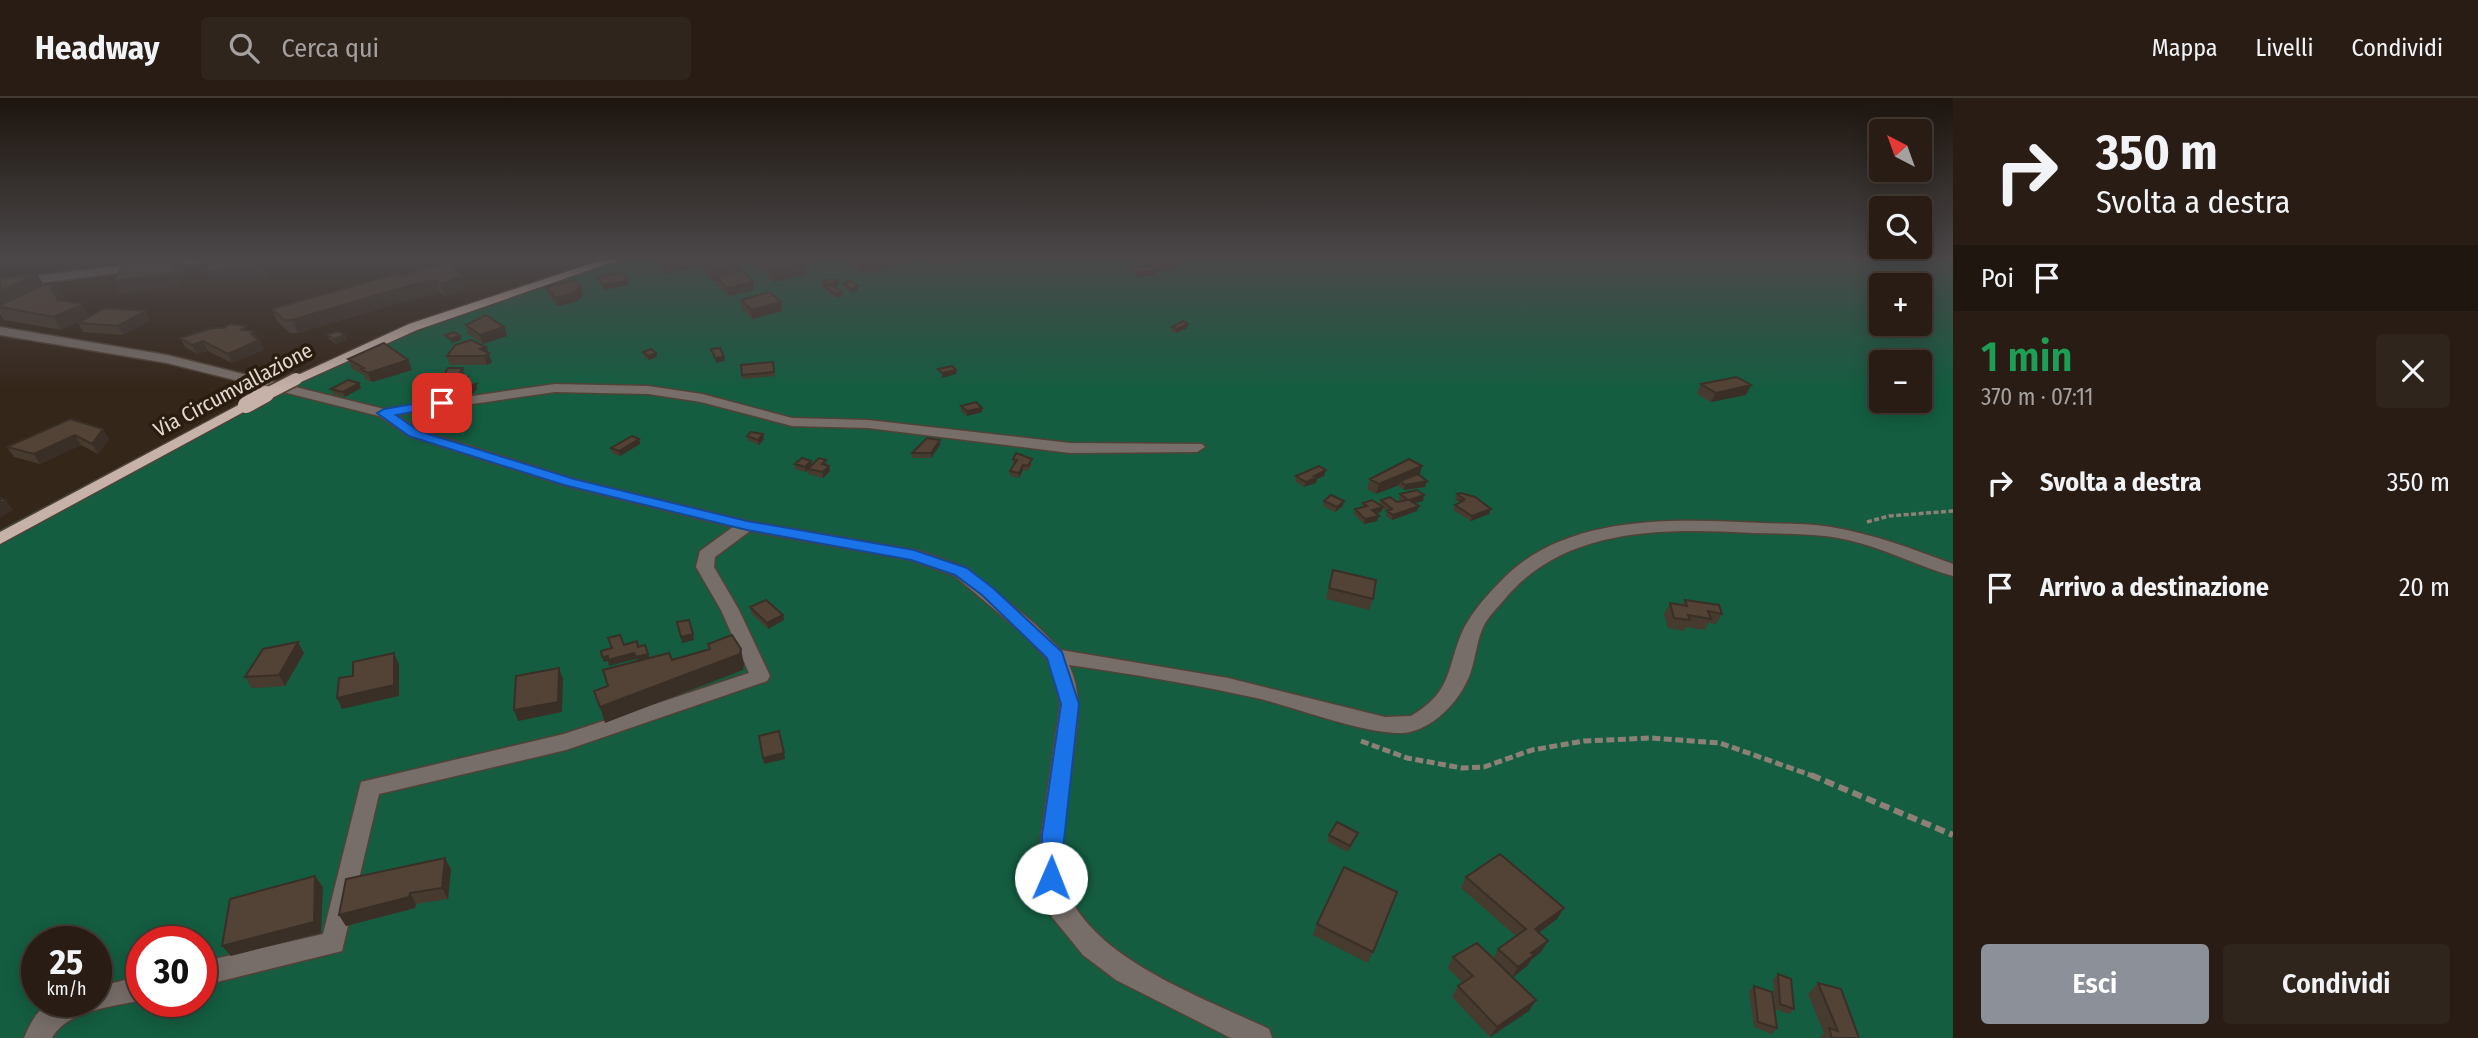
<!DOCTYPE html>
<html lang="it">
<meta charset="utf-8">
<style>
:root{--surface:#281c14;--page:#30251d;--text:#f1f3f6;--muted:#a5a1a0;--line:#443a34;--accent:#8c9099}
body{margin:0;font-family:"Fira Sans Condensed",sans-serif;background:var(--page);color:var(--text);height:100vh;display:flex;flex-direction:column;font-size:26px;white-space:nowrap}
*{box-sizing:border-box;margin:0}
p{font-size:23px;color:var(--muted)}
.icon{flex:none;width:38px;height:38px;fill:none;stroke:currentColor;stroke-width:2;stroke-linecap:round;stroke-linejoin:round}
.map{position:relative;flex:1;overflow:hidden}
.panel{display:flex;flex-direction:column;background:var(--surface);width:525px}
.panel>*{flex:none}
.top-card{background:#281c14;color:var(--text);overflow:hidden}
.needle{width:46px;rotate:319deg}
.buttons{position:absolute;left:1869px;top:21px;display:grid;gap:14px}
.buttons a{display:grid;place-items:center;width:63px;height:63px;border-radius:7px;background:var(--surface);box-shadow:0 4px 18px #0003,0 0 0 2px var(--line);font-size:35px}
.speed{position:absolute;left:21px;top:828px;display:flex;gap:14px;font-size:35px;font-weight:700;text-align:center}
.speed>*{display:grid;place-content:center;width:91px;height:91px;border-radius:50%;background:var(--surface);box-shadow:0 4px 18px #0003,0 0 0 2px var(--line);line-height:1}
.speed small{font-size:18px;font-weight:400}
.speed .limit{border:10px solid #d22;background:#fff;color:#111}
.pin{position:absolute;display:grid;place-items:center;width:60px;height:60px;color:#fff;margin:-30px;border-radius:14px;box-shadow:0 4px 10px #0006}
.me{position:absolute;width:77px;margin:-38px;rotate:1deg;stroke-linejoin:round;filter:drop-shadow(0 0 5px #0008)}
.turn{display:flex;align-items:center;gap:24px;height:147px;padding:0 28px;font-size:32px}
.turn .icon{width:91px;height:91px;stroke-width:2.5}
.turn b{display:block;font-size:49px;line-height:60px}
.then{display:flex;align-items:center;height:66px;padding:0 28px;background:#0003;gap:14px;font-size:26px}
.round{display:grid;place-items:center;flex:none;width:74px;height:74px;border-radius:7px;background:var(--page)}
.head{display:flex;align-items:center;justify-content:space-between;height:119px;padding:0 28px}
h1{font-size:42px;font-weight:600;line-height:52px;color:#1e9e55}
.primary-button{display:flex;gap:14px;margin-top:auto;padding:14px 28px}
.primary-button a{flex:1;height:80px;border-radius:7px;background:var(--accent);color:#fff;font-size:28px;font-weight:600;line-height:80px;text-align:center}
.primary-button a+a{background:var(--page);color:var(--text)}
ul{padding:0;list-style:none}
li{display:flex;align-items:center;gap:21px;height:105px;padding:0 28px}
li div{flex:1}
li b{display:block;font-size:26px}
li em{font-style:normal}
header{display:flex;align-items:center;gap:42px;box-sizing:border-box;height:98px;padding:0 35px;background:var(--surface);border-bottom:2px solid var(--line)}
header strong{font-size:33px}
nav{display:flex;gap:38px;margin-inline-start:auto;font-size:24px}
.search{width:490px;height:63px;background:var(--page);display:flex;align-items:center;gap:18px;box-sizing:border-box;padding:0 24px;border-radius:7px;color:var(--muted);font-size:26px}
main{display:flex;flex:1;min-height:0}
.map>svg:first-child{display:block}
.green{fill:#145d41;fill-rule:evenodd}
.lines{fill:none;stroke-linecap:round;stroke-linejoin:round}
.minor-casing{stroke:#514237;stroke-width:3}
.major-casing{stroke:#514237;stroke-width:3}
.path-far2{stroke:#8d8076;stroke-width:3.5;stroke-dasharray:5 2.5;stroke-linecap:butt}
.path-far1{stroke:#8d8076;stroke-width:5;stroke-dasharray:8 3.5;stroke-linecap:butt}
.path{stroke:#8d8076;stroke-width:6;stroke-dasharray:10 5;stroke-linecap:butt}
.minor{fill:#776e69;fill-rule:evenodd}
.major{fill:#c6b2a9;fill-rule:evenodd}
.major-bridge-far1-casing{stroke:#514237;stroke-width:15;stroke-linecap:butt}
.major-bridge-casing{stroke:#514237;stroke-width:19;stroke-linecap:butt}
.major-bridge-far1{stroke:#c6b2a9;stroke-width:12}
.major-bridge{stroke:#c6b2a9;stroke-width:16}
.wall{fill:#473a2e}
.shaded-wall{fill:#3a2f26}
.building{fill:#534336;stroke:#3a2f26;stroke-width:2}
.route{fill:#1a73e8;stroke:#114b97;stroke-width:2}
.labels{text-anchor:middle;stroke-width:7;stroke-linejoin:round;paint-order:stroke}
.far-street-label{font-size:21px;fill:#e2d8d0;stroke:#2b1c10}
</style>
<header>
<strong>Headway</strong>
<div class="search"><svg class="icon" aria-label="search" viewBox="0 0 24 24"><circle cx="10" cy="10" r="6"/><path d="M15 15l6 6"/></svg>Cerca qui</div>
<nav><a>Mappa</a><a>Livelli</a><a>Condividi</a></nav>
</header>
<main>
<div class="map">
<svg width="1953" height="940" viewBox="0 0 1953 940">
<rect width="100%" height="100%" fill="#35261a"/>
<path class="green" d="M606,161H1953V940H0V432L273,288L359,248L493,197ZM1881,187H1920V226H1881ZM1881,264H1920V303H1881ZM37,844H96V903H37ZM142,844H201V903H142Z"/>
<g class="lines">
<g class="minor-casing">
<path id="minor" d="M179,161H211L205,164L0,190V182Z
M0,229L167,257L384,311L555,286L648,288L702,296L792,320L868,322L1070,345L1202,346L1205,349L1197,354L1070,355L868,330L792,328L701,304L648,296L555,294L397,317L419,332L574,381L747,423L920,453L967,470L1035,526L1061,552L1228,580L1385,619L1411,618C1455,592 1446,568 1464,530C1473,513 1487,497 1500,484C1564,415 1676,421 1762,425C1785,426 1808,425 1831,429C1873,436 1913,451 1953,466V478C1917,468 1884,450 1848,442C1817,435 1785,436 1753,435C1666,430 1564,428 1504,502C1497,510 1489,518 1484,527C1477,541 1476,558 1471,573C1463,599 1437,628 1410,634C1379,641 1296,610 1261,601C1198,587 1133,576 1069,567C1085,601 1076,635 1072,671C1068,703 1056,751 1064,782C1082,858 1205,900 1269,931L1272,940H1231L1116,882L1083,857L1052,819L1039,780L1041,737L1060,606L1053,575L1047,561L1021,534L955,478L911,462L750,433L715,459L714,469L739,512L770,578L767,583L566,652L379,696L342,853L201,888V864L323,836L361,684L564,636L749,575L721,512L696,469L700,453L733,429L563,387L409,338L379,318L167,265L0,237Z
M142,878V902C112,909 67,912 52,940H24C42,897 54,903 96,903V889Z"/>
</g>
<g class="major-casing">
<path id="major" d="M605,161H621L417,232L301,284H291L289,281L409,226Z
M246,303L251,304V310L0,446V434Z"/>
</g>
<path class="path-far2" d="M1867,424L1889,418L1953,413"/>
<path class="path-far1" d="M1361,643L1407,660L1462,670L1484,669L1532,652L1584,643L1651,640L1720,645L1816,679"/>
<path class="path" d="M1811,677L1953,737"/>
<use href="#minor" class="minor"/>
<use href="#major" class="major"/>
<g class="major-bridge-far1-casing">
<path id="major-bridge-far1" d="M263,298L296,281"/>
</g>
<g class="major-bridge-casing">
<path id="major-bridge" d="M246,307L266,296"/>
</g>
<use href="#major-bridge-far1" class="major-bridge-far1"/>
<use href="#major-bridge" class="major-bridge"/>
</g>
<path class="wall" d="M655,161H689L691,170L665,176L656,167Z
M691,161H739L740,173L754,192L729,198L717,187V183L713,184L706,176V173Z
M750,161H795L800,163L798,161H815V163L805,165L806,176L774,184Z
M842,161H915V163L860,176Z
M931,161H964L937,167Z
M1142,161H1182L1181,169L1160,173Z
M448,164L467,191L445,198L440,194L416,200L298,235H290L278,224L272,211L401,178Z
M1131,170L1157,177L1137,179L1131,174Z
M37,176L43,187L64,200L59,202L90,218L150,222L123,237L83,234L78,225L82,222L61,232L4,222L0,216V180Z
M822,184L838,188L835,189L842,194V198L836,200L827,193L826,191L822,188Z
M844,186L858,188V192L851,195L845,190Z
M546,189H581L583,197L581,198L582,200L575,204L558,208L549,198Z
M741,202L782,213L752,221L742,210Z
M466,227L504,229L507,238L483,246L468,236Z
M1172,229L1187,230L1176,235L1171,233Z
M248,233L259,242L264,252L232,265L208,253L197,256L185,249L180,240Z
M327,237H345L347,242L336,246L329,241Z
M487,254L492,264L487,267H450L447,258Z
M643,254L656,255L657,259L649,262L644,259Z
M348,261L408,262L412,272L372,284L365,281L364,277L352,271Z
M773,264L775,278L742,281L741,267Z
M463,270L464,275L461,280L468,279L470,284L468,288L476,286L477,291L471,297L459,299L457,291L440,292L438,287Z
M359,285L361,290L345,299L333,296L331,291Z
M1701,286L1751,287L1746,297L1711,304L1697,296Z
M961,308L982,310V314L967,318L961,313Z
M103,331L109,341L98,356L81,347L40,366L14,359L7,349Z
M747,338L764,341L759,347L748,342Z
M639,341L640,346L620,358L612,355L611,350Z
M940,347L931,360H912V355Z
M1013,361L1032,366L1028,373L1023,372L1019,380L1010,378V373L1014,367L1013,366Z
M826,362L827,367L829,368L830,373L823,380L808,376V372L806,374L795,371V366L811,367Z
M1422,368L1419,377L1427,383L1425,389L1404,392L1399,388V387L1376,396L1367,391L1370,381Z
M1326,372L1324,378L1317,381L1316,385L1304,389L1295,383L1296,378Z
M1400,396L1423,403L1414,405L1417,413L1392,422L1386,418L1387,414L1383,410L1381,414L1376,416L1379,418L1377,423L1364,426L1354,416L1355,411L1362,409L1363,405L1379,407L1381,402L1397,404L1401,403L1399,401Z
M1457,396L1491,411L1489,416L1471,423L1453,412L1455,407L1460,404L1455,402Z
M1324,403L1343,408L1335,414L1323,408Z
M1333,472L1373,501L1369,512L1326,501Z
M1685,502L1722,516L1716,526L1708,525L1705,532L1686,529L1684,533L1668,530L1664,516L1670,505L1682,507Z
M750,509L783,517L784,522L768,531L751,515Z
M304,555L285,588L252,590L245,579Z
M1358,735L1348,754L1327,743L1329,737Z
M451,771L448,801L416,806L415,810L346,828L339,817Z
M1466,779L1564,810L1557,821L1539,835L1541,854L1532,861L1527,868L1512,880L1536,902L1529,913L1490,939L1452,899L1458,888L1463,885L1448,870L1453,859L1493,861L1498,851L1516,838L1461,790Z
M1397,794L1368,865L1313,837L1317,826Z
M1778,876L1794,911L1789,916L1775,911L1773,881Z
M1818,885L1859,940H1819L1824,935L1808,896Z
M1754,888L1777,930L1772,936L1754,929L1749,893Z"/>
<path class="shaded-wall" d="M180,161H183L187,170L179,189L120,196L113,183Z
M263,161H276L264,181L210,186L204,173Z
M411,161H452V163L413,167Z
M690,161L691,170L665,176L664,168Z
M733,161H739L741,177L716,178L717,183L713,184L710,171Z
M802,161H815V163L805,165L806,176L774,184L772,172L802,164Z
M871,161H915V163L860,176L859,163Z
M937,161H964L937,167Z
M1182,161L1181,169L1160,173L1161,165Z
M1157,172V177L1137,179V175Z
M37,176L44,188L0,209V193Z
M463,178L467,191L445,198L441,186Z
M435,182L440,194L416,200L298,235L292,222L411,187Z
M628,182L629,187L604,192L603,187Z
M753,184L754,192L729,198L727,190Z
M838,184V188L828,190L826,189L825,191V187Z
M57,187L64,200L59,203L83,206L90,219L61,232L54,219L51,190Z
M858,188V192L851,195V191Z
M578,189H581L583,197L581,198L582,200L575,204L558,208L556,200Z
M842,194V198L836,200V196Z
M781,204L782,213L752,221L751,212Z
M146,213L150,222L123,237L118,228Z
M1188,226L1187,230L1176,235L1177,231Z
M504,229L507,238L483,246L480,237Z
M254,233L264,252L232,265L228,256Z
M345,237L347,242L336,246L334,241Z
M460,238L461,242L452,245L450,241Z
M203,243L208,253L197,256L192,247Z
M486,249L492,264L487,267L484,258L480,251Z
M656,255L657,259L649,262L648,258Z
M724,259L725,263L716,265L715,260Z
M408,262L412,272L372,284L368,275Z
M463,270L464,275L457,285L456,280Z
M956,272V276L942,280V275Z
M468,279L470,284L467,290L465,285Z
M359,285L361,290L345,299L343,294Z
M476,286L477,291L471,297L459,299L457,295Z
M1751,287L1746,297L1711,304L1716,295Z
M982,310V314L967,318V313Z
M103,331L109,341L98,356L92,346Z
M763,336L764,341L759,347L758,342Z
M75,337L81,347L40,366L34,356Z
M639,341L640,346L620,358L619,353Z
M940,342V347L931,360V355Z
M811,363L812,368L806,374L805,369Z
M1023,367V372L1019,380V375Z
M829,368L830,373L823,380V374Z
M1422,368L1419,379L1400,383L1399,387L1376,396L1379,386Z
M1326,372L1324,378L1317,381L1316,385L1304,389L1306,384L1314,378Z
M1427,383L1425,389L1404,392L1405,387Z
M1424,397L1423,403L1407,407L1409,402Z
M6,402L13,412L0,420V405Z
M1344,403L1343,408L1335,414L1337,409Z
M1419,408L1417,413L1392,422L1393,417Z
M1383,409L1381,414L1371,417L1372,412Z
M1491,411L1489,416L1471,423L1472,418Z
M1379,418L1377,423L1364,426L1365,421Z
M783,517L784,522L768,531L767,525Z
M693,536L694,542L682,545L681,539Z
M298,544L304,555L285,588L279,577Z
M741,551L744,567L743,572L605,625L600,609Z
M394,555L399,566V598L342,611L337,600Z
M634,555L636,561L609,568L608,563L604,564L602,559Z
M648,556L650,561L638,565L636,559Z
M559,570L563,581L562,614L518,623L514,612Z
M784,655L785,661L764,666L763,660Z
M445,760L451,771L448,801L442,790Z
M315,778L323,789L321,835L231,858L222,848Z
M410,795L416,806L415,810L346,828L339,817Z
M1564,810L1557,821L1529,842L1535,831Z
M1548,843L1541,854L1532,861L1527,868L1512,880L1518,869L1531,855Z
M1536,902L1529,913L1490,939L1497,929Z"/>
<path class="building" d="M151,161H180L173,176L113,183L126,164Z
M214,161H263L258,168L204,173Z
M656,161H690L664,168Z
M704,161H734L739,164L710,171L704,164L707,163Z
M761,161H795L805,164L772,172Z
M856,161H871L859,163Z
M1155,161H1180L1161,165Z
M448,164L463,178L441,186L435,182L411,187L292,222H284L272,211L398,175L401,178Z
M1152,168L1157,172L1137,175L1131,170Z
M741,172L753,184L727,190L716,178Z
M622,174L628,182L603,187L597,179Z
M37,176L0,193V180Z
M833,181L838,184L825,187L822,184Z
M575,182L581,189H578L579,191L573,195L556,200L546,189Z
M852,183L858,188L851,191L844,186Z
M45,186L57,187L51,190L58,202L83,206L54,219L0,209V207Z
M832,187L842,194L836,196L826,189Z
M770,194L781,204L751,212L741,202Z
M105,210L146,213L118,228L78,225Z
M486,217L504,229L480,237L466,227Z
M1183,223L1188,226L1177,231L1172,229Z
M230,226L246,228L241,232L254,233L251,236L259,242L228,256L203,243L192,247L180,240L213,230H224Z
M338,233L345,237L334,241L327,237Z
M454,234L460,238L450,241L445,237Z
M471,242L486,249L480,251L489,255L484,258H447L455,247Z
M384,245L408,262L368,275L361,271L364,270L348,261Z
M720,250L724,259L715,260L711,251Z
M651,251L656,255L648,258L643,254Z
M773,264L774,274L742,277L741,267Z
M952,268L956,272L942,275L938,271Z
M448,270H463L456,280L468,279L465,285L438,287Z
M1737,279L1751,287L1716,295L1701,286Z
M348,282L359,285L343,294L331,291Z
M476,286L469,293L457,295V290Z
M976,304L982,310L967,313L961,308Z
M70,321L103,331L92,346L75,337L34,356L7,349Z
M751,334L763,336L758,342L747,338Z
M632,338L639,341L619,353L611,350Z
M927,340L940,342L931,355H912Z
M1016,355L1032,361L1028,368L1023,367L1019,375L1010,373L1017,362L1013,361Z
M802,360L811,363L805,369L795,366Z
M819,360L826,362L822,366L829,368L823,374L808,371Z
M1409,361L1422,368L1379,386L1370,381Z
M1319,368L1326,372L1314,378L1317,379L1306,384L1296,378Z
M1418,376L1427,383L1405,387L1400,383Z
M1417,392L1424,397L1409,402L1419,408L1393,417L1387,413L1392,411L1381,402L1390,399L1397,404L1408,402L1400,396Z
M1461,395L1475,399L1491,411L1472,418L1455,407L1463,403L1460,402L1464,401L1457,396Z
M1331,397L1344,403L1337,409L1324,403Z
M0,400L6,402L0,405Z
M1372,402L1383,409L1372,412L1379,418L1365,421L1355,411L1367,408L1363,405Z
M1333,472L1376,482L1373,501L1329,490Z
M766,502L783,517L767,525L750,509Z
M1685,502L1719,507L1722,516L1708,513L1711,521L1688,517L1690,522L1674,520L1670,505L1687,508Z
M689,522L693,536L681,539L677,524Z
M620,537L624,547L637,543L638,549L645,547L648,556L636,559L634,555L608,562V558L602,559L601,553L612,550L608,540Z
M732,537L741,551L740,556L600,609L594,593L608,588L603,572L669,555L672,562L710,551L708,546Z
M298,544L279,577L245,579L263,551Z
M394,555V587L337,600L339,580L353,578V564Z
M559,570L558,604L514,612L516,578Z
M779,633L784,655L763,660L759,638Z
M1337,724L1358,735L1350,748L1329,737Z
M1500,756L1564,810L1535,831L1548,843L1531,855L1534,857L1518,869L1498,851L1526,831L1466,779Z
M445,760L442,790L410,795L409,799L339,817L346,781Z
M1344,769L1397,794L1373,854L1317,826Z
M315,778L314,824L222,848L230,801Z
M1477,845L1536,902L1497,929L1458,888L1473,878L1453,859Z
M1778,876L1791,881L1794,911L1780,906Z
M1818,885L1841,891L1859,940H1832L1829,930L1838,933Z
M1754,888L1772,894L1777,930L1758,924Z"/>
<linearGradient id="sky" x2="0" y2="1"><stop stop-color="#1d150e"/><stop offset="0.55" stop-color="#4b4749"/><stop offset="1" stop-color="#4b4749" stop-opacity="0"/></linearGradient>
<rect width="1953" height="292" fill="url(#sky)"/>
<path class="route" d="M442,301L449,305L447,308L396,317L419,333L574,381L747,423L914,452L967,470L993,490L1062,554L1079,606L1059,787L1051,790L1044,787L1040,780L1042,737L1061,606L1047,560L982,497L955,477L911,462L747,432L564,387L409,338L377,315L384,311Z"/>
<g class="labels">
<g class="far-street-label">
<text transform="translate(233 292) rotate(-28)" y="7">Via Circumvallazione</text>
</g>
</g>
</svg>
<div class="buttons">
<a><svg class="needle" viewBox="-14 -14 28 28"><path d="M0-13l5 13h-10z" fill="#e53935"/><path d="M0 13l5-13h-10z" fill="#a5a1a0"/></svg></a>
<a><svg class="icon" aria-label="search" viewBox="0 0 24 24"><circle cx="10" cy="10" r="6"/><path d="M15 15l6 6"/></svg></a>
<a>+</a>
<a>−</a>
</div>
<div class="speed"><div>25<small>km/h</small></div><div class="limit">30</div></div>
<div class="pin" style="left:442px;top:305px;background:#d93025"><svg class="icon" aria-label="arrive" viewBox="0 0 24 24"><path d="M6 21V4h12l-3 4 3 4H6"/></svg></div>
<svg class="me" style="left:1051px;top:780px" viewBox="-20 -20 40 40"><circle r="19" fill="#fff"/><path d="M0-13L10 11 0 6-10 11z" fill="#1a73e8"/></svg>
</div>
<section class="panel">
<div class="top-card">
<div class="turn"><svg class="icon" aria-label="right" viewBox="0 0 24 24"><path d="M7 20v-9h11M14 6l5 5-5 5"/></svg><div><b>350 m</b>Svolta a destra</div></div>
<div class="then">Poi<svg class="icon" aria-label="arrive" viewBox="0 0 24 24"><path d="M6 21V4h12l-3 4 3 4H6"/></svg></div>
</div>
<div class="head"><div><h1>1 min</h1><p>370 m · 07:11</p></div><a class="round"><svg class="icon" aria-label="close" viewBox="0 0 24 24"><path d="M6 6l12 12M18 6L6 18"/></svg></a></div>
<ul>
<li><svg class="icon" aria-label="right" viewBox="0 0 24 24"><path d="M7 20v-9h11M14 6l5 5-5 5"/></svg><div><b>Svolta a destra</b></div><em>350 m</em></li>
<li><svg class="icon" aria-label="arrive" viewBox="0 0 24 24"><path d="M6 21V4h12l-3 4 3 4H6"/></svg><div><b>Arrivo a destinazione</b></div><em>20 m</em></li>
</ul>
<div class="primary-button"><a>Esci</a><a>Condividi</a></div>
</section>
</main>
